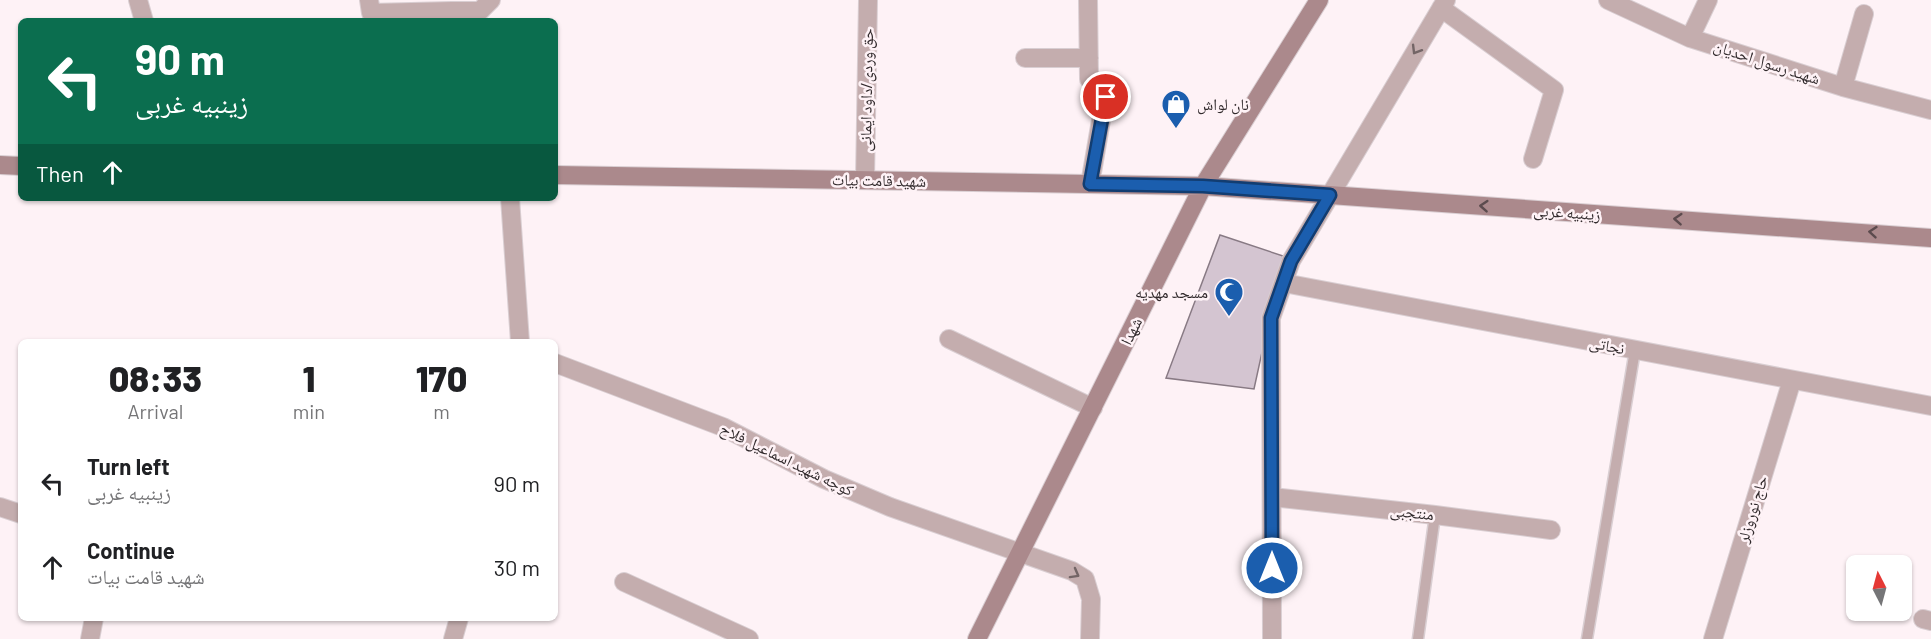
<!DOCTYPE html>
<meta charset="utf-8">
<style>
:root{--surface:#fff;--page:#f2f2f2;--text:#202124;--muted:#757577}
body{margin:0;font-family:Barlow,"Noto Naskh Arabic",sans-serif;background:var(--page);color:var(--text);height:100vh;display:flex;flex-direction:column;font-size:22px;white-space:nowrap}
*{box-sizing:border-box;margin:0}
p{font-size:20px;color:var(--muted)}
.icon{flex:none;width:33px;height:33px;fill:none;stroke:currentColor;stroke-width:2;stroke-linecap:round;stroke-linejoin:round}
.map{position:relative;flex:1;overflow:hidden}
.side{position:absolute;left:18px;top:339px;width:540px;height:282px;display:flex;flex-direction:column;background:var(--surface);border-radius:9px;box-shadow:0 2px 4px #0004}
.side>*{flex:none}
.guide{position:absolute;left:18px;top:18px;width:540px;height:183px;border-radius:9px;box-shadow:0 2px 4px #0004;background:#0b6e4f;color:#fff;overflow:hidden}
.needle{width:39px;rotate:354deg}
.buttons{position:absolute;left:1846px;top:555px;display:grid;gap:12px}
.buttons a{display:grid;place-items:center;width:66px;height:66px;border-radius:9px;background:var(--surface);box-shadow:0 2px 4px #0004;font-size:30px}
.pin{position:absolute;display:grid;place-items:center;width:51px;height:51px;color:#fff;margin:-26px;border:3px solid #fff;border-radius:50%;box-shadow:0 2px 6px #0007}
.me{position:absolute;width:66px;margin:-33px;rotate:0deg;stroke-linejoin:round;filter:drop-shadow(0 0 4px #0008)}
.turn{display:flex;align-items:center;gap:21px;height:126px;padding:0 18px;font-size:27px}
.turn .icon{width:78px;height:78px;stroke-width:2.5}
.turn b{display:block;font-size:42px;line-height:51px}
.then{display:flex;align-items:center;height:57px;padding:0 18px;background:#0003;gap:12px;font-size:22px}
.eta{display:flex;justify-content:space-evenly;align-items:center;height:102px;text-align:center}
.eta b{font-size:36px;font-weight:800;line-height:42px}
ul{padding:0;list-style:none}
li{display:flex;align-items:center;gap:18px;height:84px;padding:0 18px}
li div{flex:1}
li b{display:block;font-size:22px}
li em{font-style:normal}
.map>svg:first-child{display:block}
.building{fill:#d4c5d1;stroke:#887a84;stroke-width:1.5}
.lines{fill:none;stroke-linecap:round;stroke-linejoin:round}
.service-casing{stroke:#d9ced2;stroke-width:13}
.minor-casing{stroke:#d9ced2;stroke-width:20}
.tertiary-casing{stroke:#d9ced2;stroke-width:20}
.secondary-casing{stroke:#d9ced2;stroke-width:20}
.service{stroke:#c4adae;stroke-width:10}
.minor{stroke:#c4adae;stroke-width:18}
.tertiary{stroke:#c4adae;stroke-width:18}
.secondary{stroke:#ab898c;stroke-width:18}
.oneway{stroke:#736566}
.oneway2{stroke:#5c4b4e}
.route-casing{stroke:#123d71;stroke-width:15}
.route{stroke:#1b5eae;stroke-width:10}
.labels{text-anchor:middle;stroke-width:5;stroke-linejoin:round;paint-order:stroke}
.street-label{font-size:16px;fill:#312a2c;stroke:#fef2f6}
.poi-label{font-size:16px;fill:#312a2c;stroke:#fef2f6;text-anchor:start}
</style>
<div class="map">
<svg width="1931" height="639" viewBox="0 0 1931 639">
<rect width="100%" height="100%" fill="#fef2f6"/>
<path class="building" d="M1220,235L1283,256L1254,389L1166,378Z"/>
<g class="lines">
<g class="service-casing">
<path id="service" d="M1418,639L1435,515
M1587,639L1635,350"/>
</g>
<g class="minor-casing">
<path id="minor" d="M138,0L144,21
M369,0L371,13L452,11V21
M1088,0L1089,79L1105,97L1090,184
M1608,0L1690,38L1843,87L1931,110
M1441,8L1554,90L1533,159
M452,11H480L491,0
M1690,38L1708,0
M1025,58H1089
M1843,87L1864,14
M510,198L520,342
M1284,283L1931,406
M949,339L1093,408
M555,363L723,427L824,479L890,507L1072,571L1085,579L1091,599L1090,639
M1272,497L1435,515L1551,530
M0,507L21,514
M624,582L749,639
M1923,619L1931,621
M90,639L94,618
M453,639L459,618
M1272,639L1271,318L1291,261L1446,0
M1713,639L1792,380"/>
</g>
<g class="tertiary-casing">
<path id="tertiary" d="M865,180L868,0"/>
</g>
<g class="secondary-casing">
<path id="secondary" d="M0,165L21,166
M555,175L1203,186L1931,238
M977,639L1203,186L1319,0"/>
</g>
<use href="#service" class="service"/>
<use href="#minor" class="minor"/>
<use href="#tertiary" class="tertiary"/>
<use href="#secondary" class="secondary"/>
</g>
<defs><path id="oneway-chevron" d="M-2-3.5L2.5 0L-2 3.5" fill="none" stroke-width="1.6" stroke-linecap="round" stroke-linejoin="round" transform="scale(1.5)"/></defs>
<g class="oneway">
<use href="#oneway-chevron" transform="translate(1416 50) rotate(121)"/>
<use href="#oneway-chevron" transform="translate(1075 574) rotate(29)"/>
</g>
<g class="oneway2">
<use href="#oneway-chevron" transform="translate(1484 206) rotate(-176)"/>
<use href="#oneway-chevron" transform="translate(1678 219) rotate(-176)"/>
<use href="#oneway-chevron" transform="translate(1873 232) rotate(-175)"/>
</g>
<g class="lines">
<g class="route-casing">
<path id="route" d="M1106,97L1090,184L1203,186L1330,195L1291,261L1271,318L1272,568"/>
</g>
<use href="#route" class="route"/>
</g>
<defs>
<g id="shop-pin" transform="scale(1.5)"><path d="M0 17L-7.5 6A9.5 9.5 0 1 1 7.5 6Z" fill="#1b5eae" stroke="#fef2f6"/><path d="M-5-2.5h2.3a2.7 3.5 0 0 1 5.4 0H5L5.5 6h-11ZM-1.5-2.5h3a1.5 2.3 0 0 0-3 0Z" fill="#fff"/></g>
<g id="mosque-pin" transform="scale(1.5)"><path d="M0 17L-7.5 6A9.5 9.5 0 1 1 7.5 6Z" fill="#1b5eae" stroke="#fef2f6"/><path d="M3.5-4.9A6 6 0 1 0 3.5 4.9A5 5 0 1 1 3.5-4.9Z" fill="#fff"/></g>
</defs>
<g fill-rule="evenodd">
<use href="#shop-pin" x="1176" y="104"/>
<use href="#mosque-pin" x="1229" y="292"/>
</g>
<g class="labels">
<g class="street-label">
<text transform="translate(1767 62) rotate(18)" y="6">شهید رسول احدیان</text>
<text transform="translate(866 90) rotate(-89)" y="6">حق وردی/داود ایمانی</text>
<text transform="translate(879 180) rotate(1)" y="6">شهید قامت بیات</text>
<text transform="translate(1567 212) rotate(4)" y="6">زینبیه غربی</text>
<text transform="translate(1131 331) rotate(-64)" y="6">شهدا</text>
<text transform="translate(1607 345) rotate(11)" y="6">نجاتی</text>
<text transform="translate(787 459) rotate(26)" y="6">کوچه شهید اسماعیل فلاح</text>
<text transform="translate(1752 509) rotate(-73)" y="6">حاج نوروزلر</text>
<text transform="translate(1412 512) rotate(6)" y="6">منتجبی</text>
</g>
<g class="poi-label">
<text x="1197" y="110">نان لواش</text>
<text x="1208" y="298" text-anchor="end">مسجد مهدیه</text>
</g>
</g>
</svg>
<div class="buttons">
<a><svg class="needle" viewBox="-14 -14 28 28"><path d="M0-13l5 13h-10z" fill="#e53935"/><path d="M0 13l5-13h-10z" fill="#757577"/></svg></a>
</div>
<div class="pin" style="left:1106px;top:97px;background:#d93025"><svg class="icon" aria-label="arrive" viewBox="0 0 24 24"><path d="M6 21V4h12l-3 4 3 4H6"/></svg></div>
<svg class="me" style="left:1272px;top:568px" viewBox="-20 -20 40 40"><circle r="17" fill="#1b5eae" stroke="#fff" stroke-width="3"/><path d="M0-11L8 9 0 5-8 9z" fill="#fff"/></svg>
<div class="guide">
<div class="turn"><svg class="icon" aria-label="left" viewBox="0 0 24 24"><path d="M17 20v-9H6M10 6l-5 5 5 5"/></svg><div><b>90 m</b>زینبیه غربی</div></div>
<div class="then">Then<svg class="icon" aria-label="ahead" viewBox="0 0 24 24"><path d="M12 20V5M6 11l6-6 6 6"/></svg></div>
</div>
<section class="side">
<div class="eta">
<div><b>08:33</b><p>Arrival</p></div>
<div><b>1</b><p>min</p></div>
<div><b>170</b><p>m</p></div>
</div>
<ul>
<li><svg class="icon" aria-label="left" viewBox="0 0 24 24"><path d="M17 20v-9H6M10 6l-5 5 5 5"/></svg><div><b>Turn left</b><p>زینبیه غربی</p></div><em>90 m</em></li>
<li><svg class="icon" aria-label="ahead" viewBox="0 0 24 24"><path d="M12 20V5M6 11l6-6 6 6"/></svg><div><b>Continue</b><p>شهید قامت بیات</p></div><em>30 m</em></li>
</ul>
</section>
</div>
